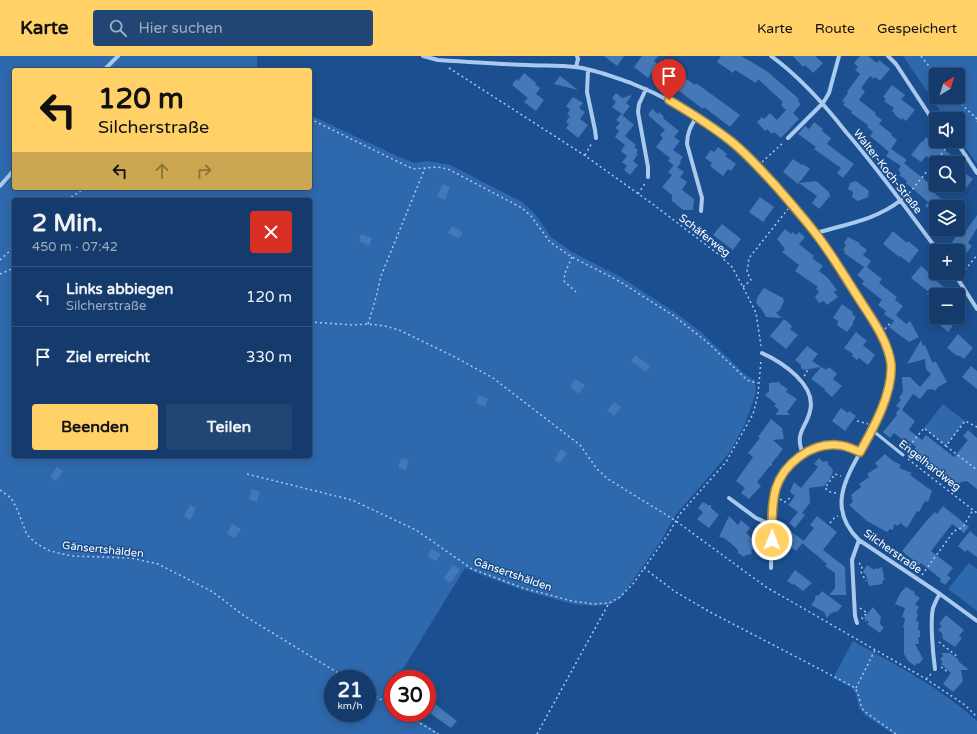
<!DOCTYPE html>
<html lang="de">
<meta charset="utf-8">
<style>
:root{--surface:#143b6b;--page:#214673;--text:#f1f3f6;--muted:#9dadc1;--line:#33557e;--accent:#ffd166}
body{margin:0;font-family:"Varela Round",sans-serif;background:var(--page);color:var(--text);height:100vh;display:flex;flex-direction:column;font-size:15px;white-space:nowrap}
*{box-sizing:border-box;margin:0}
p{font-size:13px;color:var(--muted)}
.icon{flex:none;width:22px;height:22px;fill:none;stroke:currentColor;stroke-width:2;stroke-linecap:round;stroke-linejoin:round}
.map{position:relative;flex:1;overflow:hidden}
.details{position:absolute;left:12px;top:142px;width:300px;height:260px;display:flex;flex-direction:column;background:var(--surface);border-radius:4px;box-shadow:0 2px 10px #0003,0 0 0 1px var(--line)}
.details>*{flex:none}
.hud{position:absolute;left:12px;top:12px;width:300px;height:122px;border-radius:4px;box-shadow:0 2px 10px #0003,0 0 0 1px var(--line);background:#ffd166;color:#111;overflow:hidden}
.needle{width:26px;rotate:38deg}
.buttons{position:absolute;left:929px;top:12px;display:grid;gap:8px}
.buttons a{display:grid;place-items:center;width:36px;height:36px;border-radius:4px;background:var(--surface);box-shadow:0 2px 10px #0003,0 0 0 1px var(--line);font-size:20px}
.speed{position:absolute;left:324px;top:614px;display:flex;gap:8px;font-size:20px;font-weight:700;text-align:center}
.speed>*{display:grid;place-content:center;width:52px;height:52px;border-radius:50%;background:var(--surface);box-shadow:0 2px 10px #0003,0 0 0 1px var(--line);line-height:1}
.speed small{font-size:10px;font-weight:400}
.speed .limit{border:6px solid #d22;background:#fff;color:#111}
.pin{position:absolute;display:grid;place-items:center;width:34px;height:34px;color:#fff;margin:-41px -17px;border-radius:50% 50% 50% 0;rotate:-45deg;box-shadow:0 0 4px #0007}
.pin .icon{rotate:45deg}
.me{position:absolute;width:44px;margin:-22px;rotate:1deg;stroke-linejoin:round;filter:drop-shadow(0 0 3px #0008)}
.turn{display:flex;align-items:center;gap:14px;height:84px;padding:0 20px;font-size:18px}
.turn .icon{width:52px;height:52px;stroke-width:2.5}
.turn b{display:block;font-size:28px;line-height:34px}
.lanes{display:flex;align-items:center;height:38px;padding:0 20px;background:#0003;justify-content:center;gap:20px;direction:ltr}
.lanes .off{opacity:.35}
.round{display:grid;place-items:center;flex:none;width:42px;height:42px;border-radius:4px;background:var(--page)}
.overview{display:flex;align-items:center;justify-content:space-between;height:68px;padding:0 20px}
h1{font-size:24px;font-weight:800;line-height:30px}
.cta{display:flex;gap:8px;margin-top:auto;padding:8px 20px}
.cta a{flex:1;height:46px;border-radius:4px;background:var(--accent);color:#111;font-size:16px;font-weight:800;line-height:46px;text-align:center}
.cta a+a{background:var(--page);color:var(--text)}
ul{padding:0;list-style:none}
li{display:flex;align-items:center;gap:12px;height:60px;padding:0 20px;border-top:1px solid var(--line)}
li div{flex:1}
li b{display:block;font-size:15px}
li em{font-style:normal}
header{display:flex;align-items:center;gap:24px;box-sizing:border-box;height:56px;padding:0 20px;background:var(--accent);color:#111}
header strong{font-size:19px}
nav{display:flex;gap:22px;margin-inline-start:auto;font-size:14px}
.search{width:280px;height:36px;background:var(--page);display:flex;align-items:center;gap:10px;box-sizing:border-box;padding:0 14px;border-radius:4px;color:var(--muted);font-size:15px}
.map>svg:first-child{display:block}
.green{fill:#2e69ad;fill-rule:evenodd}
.building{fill:#4478b7}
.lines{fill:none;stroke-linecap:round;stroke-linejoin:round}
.path{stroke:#a9c9ee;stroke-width:1.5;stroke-dasharray:2 3;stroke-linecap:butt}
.service{stroke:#a9c9ee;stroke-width:3}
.minor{stroke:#a9c9ee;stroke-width:4}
.route-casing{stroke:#a68842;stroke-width:10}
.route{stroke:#ffd166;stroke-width:7}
.labels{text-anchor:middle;stroke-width:3;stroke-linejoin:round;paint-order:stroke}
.street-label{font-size:11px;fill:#fff;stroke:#1b4f8f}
</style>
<header>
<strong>Karte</strong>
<div class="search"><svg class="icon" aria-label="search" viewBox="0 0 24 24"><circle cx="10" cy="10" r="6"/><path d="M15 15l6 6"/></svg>Hier suchen</div>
<nav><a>Karte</a><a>Route</a><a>Gespeichert</a></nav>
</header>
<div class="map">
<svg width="977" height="678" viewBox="0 0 977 678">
<rect width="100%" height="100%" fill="#1b4f8f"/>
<path class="green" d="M0,0H257V14H14V132H310V59L397,100L415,107L428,105L450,109L522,146L536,159L551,181L572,196L621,221L676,257L701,276L747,320L755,324L756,337L745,368L730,396L674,461L661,485L620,543L609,549L593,550L572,548L522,534L474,516L465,512L403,613L398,623H393C393,633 390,638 390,646L393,648V657H407L441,678H0ZM14,144H310V400H14ZM333,623H367V657H333Z
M903,0H977V108L958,81V63H938L935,61L941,56ZM936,19H958V41H936Z
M943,348L965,365L946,390L924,372Z
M969,507L977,513V555L948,533Z
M853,585C896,609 941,632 977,665V678H893L866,660L859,652L856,638L852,632L833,622Z"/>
<path class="building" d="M604,0H624L617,10Z
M642,0H658L654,5L666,15L669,11L695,29L696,27L740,59L730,71L704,51L703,53L674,31L672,34L666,29L667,26L653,15L648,22L634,11Z
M721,0H741L750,5L768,16L799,43L798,45L801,48L793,57L799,63L781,82L774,76L772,78L767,73L765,75L757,66L762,61L764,63L770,57L777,64L786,54L781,49L783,46L758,23L756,27L735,14L733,17L717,6Z
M793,0H815L823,7L813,17L805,9L803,11Z
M860,0H868L877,7L879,4L890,13L880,25L875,21L874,23L870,20L861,32L865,35L859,44L876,57L875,59L882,64L879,68L892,78L891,79L897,84L891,93L907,104L904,107L936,133L935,138L953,151H936V157L925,150L928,146L906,127L907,125L899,119L901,117L898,114L901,110L886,100L890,94L889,96L870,80L873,76L867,71L868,69L851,57L852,55L843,49L845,47L842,45L848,37L847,36L860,18L855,14L858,11L854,7Z
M524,17L536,27L535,28L540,32L536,38L544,44L536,55L524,46L528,42L512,29L516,23L518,25Z
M560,20L578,34L554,28Z
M892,29L905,39L901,43L915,54L906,65L902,62L901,64L894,58L895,57L892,55L894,52L884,45L886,43L883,41Z
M616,37L622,42L632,39L626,47L630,50L623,59L612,51L616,46L612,42Z
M573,41L583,47L579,52L585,56L580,63L588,69L578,82L566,72L569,68L566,66L570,60L567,58L570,54L566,50Z
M652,53L658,58L659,56L664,61L663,62L679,75L674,81L680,85L673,94L683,101L680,105L681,106L677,112L668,105L670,102L656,91L663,82L660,79L665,74L648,59Z
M621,58L634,69L625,80L636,89L634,91L638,94L636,97L638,98L633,105L638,109L630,119L624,114L627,110L622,106L627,100L621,95L625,89L615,81L619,75L615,72L620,67L616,64Z
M814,66L823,73L822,75L831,82L827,88L854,108L843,122L837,117L841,112L814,93L816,91L798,78L805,70L809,73Z
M931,78L936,82V85H947L942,92L962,107H939L931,101L930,103L926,100L921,106L911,99L922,85L923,86L926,81L928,83Z
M718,91L727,98L725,100L736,108L731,115L728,113L723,120L710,110L712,107L705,102L711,94L714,96Z
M793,103L802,109L803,108L810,113L798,128L783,116Z
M674,109L684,116L680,121L687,126L682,134L694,143L693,154H683L672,145V139L662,131L672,119L668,116Z
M958,112L973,123L964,135L958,131Z
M816,125L829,136L830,140L819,153L812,147L817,140L799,127Z
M856,125L869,135L868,141L858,145L852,141L853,136L848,133L850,127Z
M443,128L450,131L445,144L437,140Z
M760,141L774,151L763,166L749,156Z
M977,159V172L968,187L972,190L964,200L958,195L951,191L953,189L951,188L959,176L963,179Z
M722,168L741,183L733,194L713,179Z
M452,170L463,176L459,183L448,177Z
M785,173L791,178L793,176L796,179L799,176L805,181L799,188L814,200L812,202L823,210L819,215L828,222L837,234L834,236L838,241L827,249L824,245L819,247L815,241L819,236L816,233L818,231L795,215L799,209L782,196L785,193L777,183Z
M893,175L907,187L908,185L919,194L909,207L900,200L899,201L883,188Z
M361,178L372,182L369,190L359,185Z
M848,181L860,187L859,188L867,194L863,199L871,205L867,211L882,223L879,227L897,241L895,244L903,250L896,259L906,268L910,265L919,281L909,286L889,271L894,265L884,258L886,255L878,249L882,244L862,228L864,225L857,219L864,211L844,197L845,195L843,194L846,189L844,187Z
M921,210L933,220L932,221L946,233L945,234L951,239H926L929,236L911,222Z
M764,232L783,242L784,245L780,254L776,257L782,262L766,261L761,252L758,250L756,246L758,240Z
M842,248L853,256L852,258L855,260V263L853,266V268L847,276L837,269L838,265L833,262Z
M946,261H959L948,276L940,269Z
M784,263L792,270L790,273L798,279L786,293L770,280Z
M856,276L867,285L863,289L875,299L868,309L859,302L857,304L852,300L853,298L844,292Z
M958,278L973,292L964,303L958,299L957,300L947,292Z
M921,284L923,290L925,289L932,306H936L947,326L938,331L935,335L932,333L930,334L928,333L920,343L913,338L902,354L915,365L909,374L922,384L926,379L954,401L968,384L963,380L968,374L977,382V433L967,425L961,426L957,431L913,395L916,391L905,382L903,384L894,377L890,382L883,376L897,359L896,357L900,352L896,350L901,344L899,342L903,336L902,321H910L920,331L931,318L926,313L925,303L907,308Z
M807,290L818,298L812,305L826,314L829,311L837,318L833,323L842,330L832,341L824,334L825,333L811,323L821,311L804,314L801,312V309L795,304Z
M635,299L650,310L646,316L631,305Z
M971,310L977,315V333L962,321Z
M575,323L585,329L579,338L570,331Z
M780,326V328L788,333L786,336L797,343L787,356L790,359H775L779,354L774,350L776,348L765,339L769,335V327Z
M479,339L488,343L485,351L476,347Z
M614,346L621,351L614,360L607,355Z
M841,352L848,357L849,355L856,360L845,375L832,365Z
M771,363L782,372L784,383L773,384L783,393L772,407V410H770L757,426L761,430L749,443L741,437L745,432L736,425L753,401L748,397L760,382L758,381Z
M561,393L567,397L560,407L554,404Z
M885,398L893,405L901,409L899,412L912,417L910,419L932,435L928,446L925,445L919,456L917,455L907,472L900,467L898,470L894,468L893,474L890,473L887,476L867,465L849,449L853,446L851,439L861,431L859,428L869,421L867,418L878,411L875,407Z
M401,402L409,404L406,414L398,412Z
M819,402L823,406L828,405V409L832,412L833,415L830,423L824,430L809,432L810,447L802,457L805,459L795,472L789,467L798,456L788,449L795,440L790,436L794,426L801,432L818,411L814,408Z
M57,411L63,415L56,425L50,421Z
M252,433L260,436L257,446L249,443Z
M703,446L708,449H711V452L719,459L709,472L697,463L703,456L698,452Z
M190,449L196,452L190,464L184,460Z
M943,450L969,471L964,477L952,468L931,495L953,512L947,519L951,522L945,529L940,525L941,523L921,507L919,509L902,495L928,463L935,456L937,458Z
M729,460L738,469L741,464L750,472L746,477L757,486L751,495L752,498L746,499L744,501L738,497V494L734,490L724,482L719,481Z
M817,460L837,476L823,494L845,511L846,539H829L835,532V517L825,510L827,508L802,487L814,472L810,469Z
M232,468L241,473L235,482L227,478Z
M789,474L804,485L796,495L782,484Z
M970,475L977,481V501L967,494L965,496L958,490Z
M432,493L441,498L436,505L427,500Z
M453,509L460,514L450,527L444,522Z
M867,509L874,514L875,512L878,513L882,511L883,517L884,518L883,521L885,522L882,526L883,528L869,530L866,519L863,516Z
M795,514L812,527L803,535L794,528L793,529L787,525Z
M906,531L915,536L914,538L920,542L915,548L919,551L916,557L918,558L916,565L919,566L918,574H920V581H918L919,588H915L923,603L919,608L917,607L915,610L908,605L904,598V572H903L905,562L902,561L905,552L895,548L901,536Z
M822,535L842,550L838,555L831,557L827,562L824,556L811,549L815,544V540L819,539Z
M873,551L881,561L880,568L884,571L880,577L867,568L869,566L864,562Z
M946,559L964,574L959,580L962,582L955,591L943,583L942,577L938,574L942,570L939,568Z
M942,597H950L959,604L958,605L969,614H961L963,625L953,636L943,628L951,617L941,608L943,606L940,603L943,600Z
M427,642L457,665L451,672L427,655Z"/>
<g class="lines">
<path class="path" d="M921,0L936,19
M449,12L584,99L654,149L718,198L732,211L743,231L756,257L761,290
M954,41L976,62
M310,63L413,113L437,111L448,113L522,152L531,160L550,186L557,191L572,201L619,225L674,260L707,286L745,322L749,325L758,327
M977,63L976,62L977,66
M585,99L592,87
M762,106L784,86
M638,138L646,126
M906,141L951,86
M67,144L85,132
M572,201L565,217L564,225L576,236
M0,204L14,191
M0,218L14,212
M962,218L977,199
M743,231L751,224L747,216L749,202L788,153
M310,266L353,269L368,268L385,270L399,274L453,300L493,322L580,389L597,413L608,423L676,465L766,531L926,623L965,649L977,661
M368,268L375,245L381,220L425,112
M885,273L891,266
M804,320L807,317V314
M857,365L868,368
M946,390L977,414
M906,394L924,372L946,390L965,365L977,371
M908,403L977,457
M247,418L352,444L416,474L472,513L523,532L572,545L593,548L609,547L620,541L633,528L667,480L680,458L726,406L753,358L758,339L761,304
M0,434L11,442L17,453L27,479L37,488L50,495L72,500L131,502L158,508L213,536L243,559L348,623
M836,437L830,436L825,432L835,418L841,420
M780,443L785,446L792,440
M830,467L835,461L838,460
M859,507L862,510L861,516L866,525
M644,512L674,535L710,556L852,630C861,636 858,647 864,655L896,678
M922,519L954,475L963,471L973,454
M860,552L867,557L862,562L866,565
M939,586L958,601
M941,611L948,616
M926,623L931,618
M856,632L875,594
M367,635L393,651
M403,657L438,678
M537,678L609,547"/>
<path class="service" d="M872,374L903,399"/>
<path class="minor" d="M423,0L438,4C468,6 498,8 528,9C543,10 559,9 575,11C594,13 613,21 631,27C694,52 734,85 779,134C801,159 821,184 839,212C855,237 890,281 891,311C891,334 881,355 872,375C854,411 821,447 859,484L940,538L977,565
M771,0C800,21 824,48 846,76C879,114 908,155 938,195
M888,0L896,8L932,63L936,66
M576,11L578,3L577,0
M104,14L118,0
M588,14L587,36L595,74L596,82
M646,33L639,48L638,56L648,111V121
M697,60C691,70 687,76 687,88L702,142L701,155
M788,82L823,47L829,37L839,0
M956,85L977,117
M0,130L14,114
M816,177C846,168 876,164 901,144
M954,217L977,253
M762,297C782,306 817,329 810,355C806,373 794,376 803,398
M729,442L756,462L772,469
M771,512C772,487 768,443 781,421C787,410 799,400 810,395C830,386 841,388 860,396
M857,567L855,560L852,504L859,484
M935,613C933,598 930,566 933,552C935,547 937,542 940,538"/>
</g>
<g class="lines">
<g class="route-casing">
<path id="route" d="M669,44C691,57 712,70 732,86C748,99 761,114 775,129C789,145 803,161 816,178C831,197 843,218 856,238C869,259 888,283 891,308C893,337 874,371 860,396C853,393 845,389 837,389C810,387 784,408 776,432C771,449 772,468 772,484"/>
</g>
<use href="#route" class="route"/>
</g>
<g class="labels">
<g class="street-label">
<text transform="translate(888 115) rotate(52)" y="4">Walter-Koch-Straße</text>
<text transform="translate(705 179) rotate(38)" y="4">Schäferweg</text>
<text transform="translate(930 409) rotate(38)" y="4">Engelhardweg</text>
<text transform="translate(103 493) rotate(6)" y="4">Gänsertshälden</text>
<text transform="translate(893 495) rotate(35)" y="4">Silcherstraße</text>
<text transform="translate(513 518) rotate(19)" y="4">Gänsertshälden</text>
</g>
</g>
</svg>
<div class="buttons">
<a><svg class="needle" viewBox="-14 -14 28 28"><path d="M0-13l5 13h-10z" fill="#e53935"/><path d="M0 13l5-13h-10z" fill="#9dadc1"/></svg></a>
<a><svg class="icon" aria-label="sound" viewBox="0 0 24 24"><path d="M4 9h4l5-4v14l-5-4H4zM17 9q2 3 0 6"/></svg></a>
<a><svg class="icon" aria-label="search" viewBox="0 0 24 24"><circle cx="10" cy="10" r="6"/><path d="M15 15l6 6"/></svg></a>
<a><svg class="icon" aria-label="layers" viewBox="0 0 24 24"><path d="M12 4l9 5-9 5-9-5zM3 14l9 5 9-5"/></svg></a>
<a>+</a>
<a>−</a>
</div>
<div class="speed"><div>21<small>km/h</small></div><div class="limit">30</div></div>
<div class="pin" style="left:669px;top:44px;background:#d93025"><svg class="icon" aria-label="arrive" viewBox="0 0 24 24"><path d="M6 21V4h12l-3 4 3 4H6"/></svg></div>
<svg class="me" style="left:772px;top:484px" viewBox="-20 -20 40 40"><circle r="17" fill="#ffd166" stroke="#fff" stroke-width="3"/><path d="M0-11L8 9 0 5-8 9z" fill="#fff"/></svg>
<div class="hud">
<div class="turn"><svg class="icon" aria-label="left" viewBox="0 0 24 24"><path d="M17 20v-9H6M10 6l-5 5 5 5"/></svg><div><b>120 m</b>Silcherstraße</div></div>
<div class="lanes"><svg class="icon" aria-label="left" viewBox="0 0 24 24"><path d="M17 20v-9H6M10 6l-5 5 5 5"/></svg><svg class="icon off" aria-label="ahead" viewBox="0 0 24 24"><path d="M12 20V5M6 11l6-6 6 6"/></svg><svg class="icon off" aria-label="right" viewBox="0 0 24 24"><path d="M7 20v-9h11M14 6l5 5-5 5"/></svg></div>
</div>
<section class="details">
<div class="overview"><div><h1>2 Min.</h1><p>450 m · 07:42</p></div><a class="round" style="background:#d93025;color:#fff"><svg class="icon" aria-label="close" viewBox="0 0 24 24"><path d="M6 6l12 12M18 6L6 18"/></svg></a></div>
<ul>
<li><svg class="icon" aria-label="left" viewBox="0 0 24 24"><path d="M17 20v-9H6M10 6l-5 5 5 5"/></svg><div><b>Links abbiegen</b><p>Silcherstraße</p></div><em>120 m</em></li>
<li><svg class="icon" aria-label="arrive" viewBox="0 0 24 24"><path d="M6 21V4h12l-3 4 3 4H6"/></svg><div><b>Ziel erreicht</b></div><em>330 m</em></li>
</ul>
<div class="cta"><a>Beenden</a><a>Teilen</a></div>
</section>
</div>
